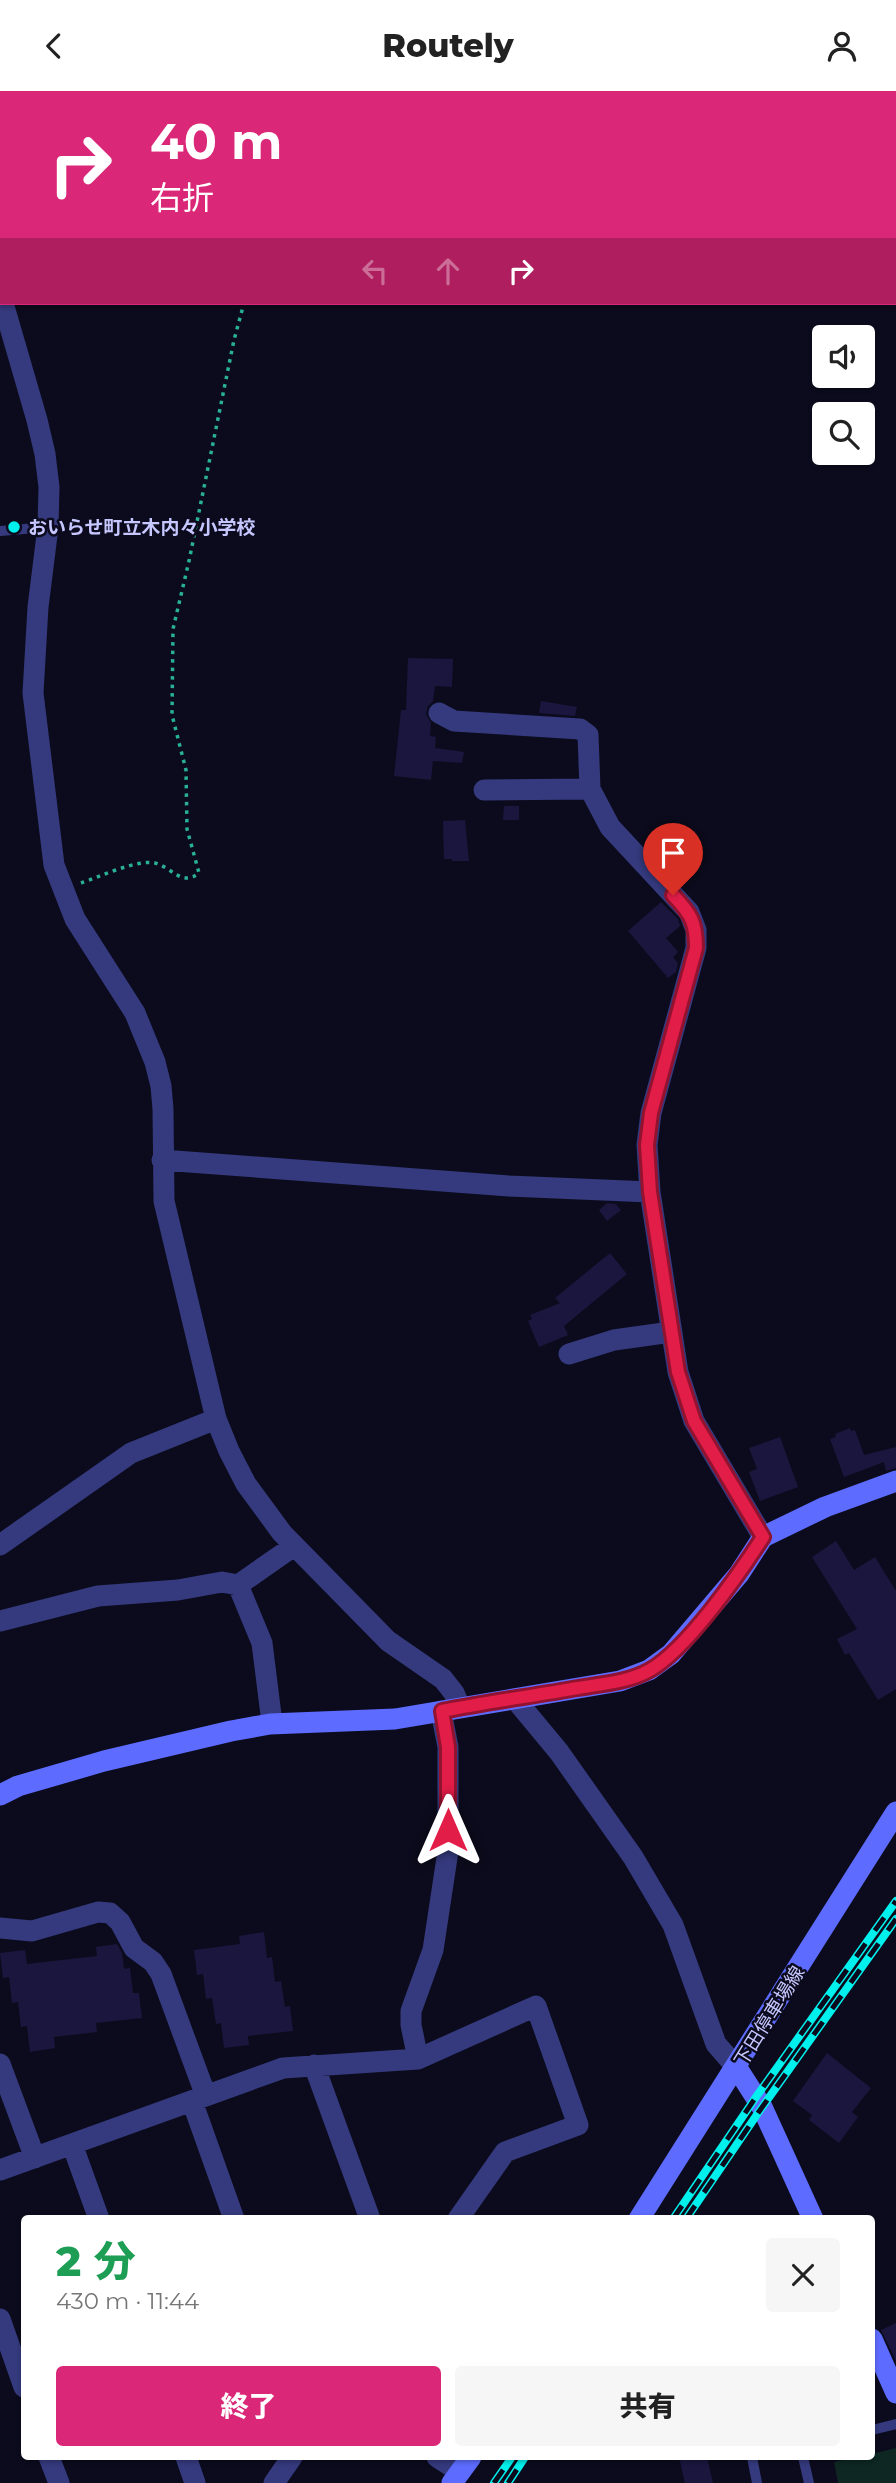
<!DOCTYPE html>
<html lang="ja">
<meta charset="utf-8">
<style>
:root{--surface:#fff;--page:#f6f6f6;--text:#222;--muted:#767676;--accent:#db2777}
body{margin:0;font-family:Montserrat,"Noto Sans JP",sans-serif;background:var(--page);color:var(--text);height:100vh;display:flex;flex-direction:column;font-size:26px;white-space:nowrap}
*{box-sizing:border-box;margin:0}
p{font-size:23px;color:var(--muted)}
.icon{flex:none;width:38px;height:38px;fill:none;stroke:currentColor;stroke-width:2;stroke-linecap:round;stroke-linejoin:round}
.map{position:relative;flex:1;overflow:hidden}
.sheet{position:absolute;left:21px;top:2124px;width:854px;height:245px;display:flex;flex-direction:column;background:var(--surface);border-radius:7px;box-shadow:0 2px 5px #0004}
.sheet>*{flex:none}
.guide{position:absolute;left:0px;top:0px;width:896px;height:214px;box-shadow:0 2px 5px #0004;background:#db2777;color:#fff;overflow:hidden}
.controls{position:absolute;left:812px;top:234px;display:grid;gap:14px}
.controls a{display:grid;place-items:center;width:63px;height:63px;border-radius:7px;background:var(--surface);box-shadow:0 2px 5px #0004;font-size:35px}
.pin{position:absolute;display:grid;place-items:center;width:60px;height:60px;color:#fff;margin:-72px -30px;border-radius:50% 50% 50% 0;rotate:-45deg;box-shadow:0 0 7px #0007}
.pin .icon{rotate:45deg}
.me{position:absolute;width:77px;margin:-38px;rotate:0deg;stroke-linejoin:round;filter:drop-shadow(0 0 5px #0008)}
.turn{display:flex;align-items:center;gap:24px;height:147px;padding:0 35px;font-size:32px}
.turn .icon{width:91px;height:91px;stroke-width:2.5}
.turn b{display:block;font-size:49px;line-height:60px}
.lanes{display:flex;align-items:center;height:66px;padding:0 35px;background:#0003;justify-content:center;gap:35px;direction:ltr}
.lanes .off{opacity:.35}
.round{display:grid;place-items:center;flex:none;width:74px;height:74px;border-radius:7px;background:var(--page)}
.overview{display:flex;align-items:center;justify-content:space-between;height:119px;padding:0 35px}
h1{font-size:42px;font-weight:800;line-height:52px;color:#1e9e55}
.cta{display:flex;gap:14px;margin-top:auto;padding:14px 35px}
.cta a{flex:1;height:80px;border-radius:7px;background:var(--accent);color:#fff;font-size:28px;font-weight:800;line-height:80px;text-align:center}
.cta a+a{background:var(--page);color:var(--text)}
header{display:flex;justify-content:space-between;align-items:center;height:91px;padding:0 35px;background:var(--surface);font-size:32px;font-weight:800}
.map>svg:first-child{display:block}
.green{fill:#0e2723}
.lines{fill:none;stroke-linecap:round;stroke-linejoin:round}
.stream{stroke:#0a2641;stroke-width:5}
.building{fill:#1a163e}
.path{stroke:#29b098;stroke-width:3.5;stroke-dasharray:3.5 5;stroke-linecap:butt}
.lane{stroke:#343a7d;stroke-width:10}
.street{stroke:#343a7d;stroke-width:21}
.secondary{stroke:#5d6cff;stroke-width:21}
.rail-casing{stroke:#00f1ed;stroke-width:8}
.rail{stroke:#0c0b1d;stroke-width:5;stroke-dasharray:16;stroke-linecap:butt}
.route-casing{stroke:#92132f;stroke-width:18}
.route{stroke:#e11d48;stroke-width:12}
.poi-dot{fill:#00f1ed;stroke:#0c0b1d;stroke-width:2.5}
.labels{text-anchor:middle;stroke-width:5;stroke-linejoin:round;paint-order:stroke}
.poi-label{font-size:19px;font-weight:bold;fill:#c6c7ff;stroke:#0c0b1d;text-anchor:start}
.street-label{font-size:19px;fill:#c6c7ff;stroke:#0c0b1d}
</style>
<header><svg class="icon" aria-label="back" viewBox="0 0 24 24"><path d="M15 5l-7 7 7 7"/></svg>Routely<svg class="icon" aria-label="person" viewBox="0 0 24 24"><circle cx="12" cy="8" r="4"/><path d="M4 21q1-7 8-7t8 7"/></svg></header>
<div class="map">
<svg width="896" height="2392" viewBox="0 0 896 2392">
<rect width="100%" height="100%" fill="#0c0b1d"/>
<path class="green" d="M896,2357V2392H838L834,2371L857,2366H872V2363Z"/>
<g class="lines">
<path class="stream" d="M194,2L195,0"/>
</g>
<path class="building" d="M408,567L453,568L452,596L435,595L433,610L428,615L426,623L431,632L430,645L436,646L435,657L464,661L462,672L433,670L431,689L394,685L401,619H406Z
M541,610L577,616L575,625L539,622Z
M504,715H519V729H503Z
M465,729L469,770H452V768H444L443,730Z
M661,811L678,828L680,835L666,847L678,861L673,866L678,872L676,881L668,887L628,840Z
M607,1112L616,1113L621,1119L607,1130L599,1119Z
M610,1162L627,1183L564,1235L568,1244L539,1256L528,1230L532,1228L530,1224L560,1212L555,1207Z
M850,1337L851,1340L855,1339L864,1364L896,1356V1377L886,1380L884,1371L844,1386L830,1348L836,1346L835,1343Z
M780,1346L798,1396L760,1410L749,1381L757,1378L749,1357Z
M836,1450L854,1479L875,1466L896,1500V1598L878,1609L849,1562L845,1564L837,1548L857,1538L812,1466Z
M264,1841L267,1867L272,1866L275,1891L281,1890L285,1916L290,1915L293,1940L248,1945L249,1954L224,1957L221,1932L216,1933L212,1907L206,1908L203,1883L197,1884L194,1859L240,1853L239,1845Z
M117,1853L122,1862L124,1878L130,1877L133,1902H139L142,1927L96,1932L97,1941L54,1946L55,1957L30,1961L27,1935L21,1936L18,1911L12,1912L9,1886L3,1887L0,1862L25,1859L27,1873L97,1865L96,1856Z
M827,1962L871,1997L852,2021L858,2026L839,2052L809,2029L812,2024L793,2010Z
M896,2232V2270L881,2239Z
M679,2366H707L713,2392H685Z"/>
<g class="lines">
<path class="path" d="M307,2V0
M522,2V0
M81,792C99,786 137,768 155,772C173,777 182,796 199,782L187,738L186,679L172,624L173,538L189,470L234,249L244,212"/>
<path class="lane" d="M0,440L48,436
M872,2339L896,2333
M752,2366L757,2392
M803,2366L809,2392"/>
<path class="street" d="M20,2V0
M0,76L2,70
M3,212L37,329L45,363L49,396L48,436L38,516L33,602L54,774L75,828L135,922L155,971L161,995L163,1018L164,1110L216,1328L229,1360L246,1393L282,1442L388,1550L443,1588L454,1602L460,1616
M439,622L454,630L580,638L588,644L590,698
M484,699L590,698L610,736L689,821L696,839V857L651,1022L647,1054L650,1101L678,1281L694,1330L763,1446
M162,1069L509,1095L650,1101
M569,1263L614,1249L671,1241
M0,1454L131,1362L216,1328
M238,1494L262,1552L272,1632
M0,1530L98,1505L178,1499L222,1491L238,1494L294,1455
M515,1608L559,1661L633,1766L673,1834L716,1953L737,1977
M0,1837L32,1840L98,1821L110,1822L120,1831L134,1857L153,1871L161,1883L206,2005
M418,1968L411,1934V1920L433,1859L448,1760V1656L441,1620
M0,1973L35,2067
M314,1974L370,2128
M192,2010L234,2128
M72,2053L99,2128
M0,2079L283,1977L418,1968L536,1915L578,2034L505,2061L458,2128
M0,2228L24,2296
M49,2366L59,2392
M186,2366L195,2392
M437,2366L460,2381
M274,2392L292,2366"/>
<path class="secondary" d="M0,1704L18,1695L104,1670L231,1640L270,1633L395,1628L620,1590L649,1579L671,1563L739,1483L763,1446L825,1416L896,1390
M737,1977L762,2016L813,2128
M639,2128L896,1721
M872,2248L896,2302
M452,2392L471,2366"/>
<g class="rail-casing">
<path id="rail" d="M673,2128L756,2006L896,1810
M686,2128L758,2022L896,1828
M494,2392L512,2366
M508,2392L525,2366"/>
</g>
<use href="#rail" class="rail"/>
</g>
<g class="lines">
<g class="route-casing">
<path id="route" d="M448,1739V1656L442,1620C487,1611 533,1605 578,1597C602,1593 629,1591 650,1579C687,1558 739,1483 763,1446L694,1330L678,1281L650,1101L647,1054L651,1022L696,857C696,831 691,823 673,804"/>
</g>
<use href="#route" class="route"/>
</g>
<circle class="poi-dot" cx="14" cy="436" r="7"/>
<g class="labels">
<g class="poi-label">
<text x="28" y="443">おいらせ町立木内々小学校</text>
</g>
<g class="street-label">
<text transform="translate(769 1925) rotate(-58)" y="7">下田停車場線</text>
</g>
</g>
</svg>
<div class="controls">
<a><svg class="icon" aria-label="sound" viewBox="0 0 24 24"><path d="M4 9h4l5-4v14l-5-4H4zM17 9q2 3 0 6"/></svg></a>
<a><svg class="icon" aria-label="search" viewBox="0 0 24 24"><circle cx="10" cy="10" r="6"/><path d="M15 15l6 6"/></svg></a>
</div>
<div class="pin" style="left:673px;top:804px;background:#d93025"><svg class="icon" aria-label="arrive" viewBox="0 0 24 24"><path d="M6 21V4h12l-3 4 3 4H6"/></svg></div>
<svg class="me" style="left:448px;top:1739px" viewBox="-20 -20 40 40"><path d="M0-17L14 15 0 8-14 15z" fill="#e11d48" stroke="#fff" stroke-width="4"/></svg>
<div class="guide">
<div class="turn"><svg class="icon" aria-label="right" viewBox="0 0 24 24"><path d="M7 20v-9h11M14 6l5 5-5 5"/></svg><div><b>40 m</b>右折</div></div>
<div class="lanes"><svg class="icon off" aria-label="left" viewBox="0 0 24 24"><path d="M17 20v-9H6M10 6l-5 5 5 5"/></svg><svg class="icon off" aria-label="ahead" viewBox="0 0 24 24"><path d="M12 20V5M6 11l6-6 6 6"/></svg><svg class="icon" aria-label="right" viewBox="0 0 24 24"><path d="M7 20v-9h11M14 6l5 5-5 5"/></svg></div>
</div>
<section class="sheet">
<div class="overview"><div><h1>2 分</h1><p>430 m · 11:44</p></div><a class="round"><svg class="icon" aria-label="close" viewBox="0 0 24 24"><path d="M6 6l12 12M18 6L6 18"/></svg></a></div>
<div class="cta"><a>終了</a><a>共有</a></div>
</section>
</div>
